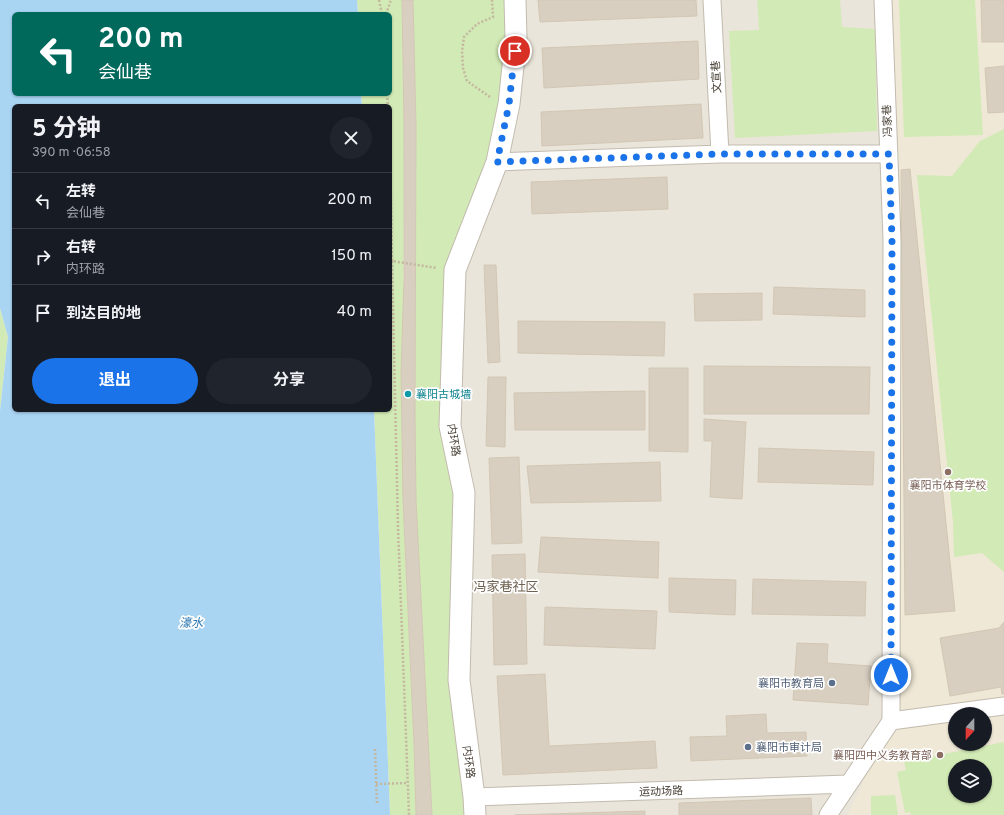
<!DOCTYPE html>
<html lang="zh">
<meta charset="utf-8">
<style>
:root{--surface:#171b24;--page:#20242c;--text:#f1f3f6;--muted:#9ea1a6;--line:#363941;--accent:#1a73e8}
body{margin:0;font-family:Overpass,"Noto Sans SC",sans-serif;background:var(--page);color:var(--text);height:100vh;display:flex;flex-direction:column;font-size:15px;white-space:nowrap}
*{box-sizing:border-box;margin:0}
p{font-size:13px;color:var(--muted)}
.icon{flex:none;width:22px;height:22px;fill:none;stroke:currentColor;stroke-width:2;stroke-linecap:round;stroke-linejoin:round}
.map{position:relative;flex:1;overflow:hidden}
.side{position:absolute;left:12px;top:104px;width:380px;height:308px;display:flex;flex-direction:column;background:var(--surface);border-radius:6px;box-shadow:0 1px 3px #0004}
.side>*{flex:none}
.top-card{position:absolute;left:12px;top:12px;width:380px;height:84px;border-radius:6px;box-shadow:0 1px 3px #0004;background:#00695c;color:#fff;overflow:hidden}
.needle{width:26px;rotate:201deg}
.fabs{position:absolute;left:948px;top:707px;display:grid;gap:8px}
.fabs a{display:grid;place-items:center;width:44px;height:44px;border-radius:50%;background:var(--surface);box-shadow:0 1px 3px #0004;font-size:20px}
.pin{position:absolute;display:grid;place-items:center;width:34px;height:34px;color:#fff;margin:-17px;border:2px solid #fff;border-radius:50%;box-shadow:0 1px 4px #0007}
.me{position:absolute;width:44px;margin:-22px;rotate:0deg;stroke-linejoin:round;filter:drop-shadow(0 0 3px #0008)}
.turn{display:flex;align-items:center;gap:14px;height:84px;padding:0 20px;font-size:18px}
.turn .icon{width:52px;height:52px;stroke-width:2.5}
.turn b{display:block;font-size:28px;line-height:34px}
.round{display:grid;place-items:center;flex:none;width:42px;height:42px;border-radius:21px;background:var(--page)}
.headline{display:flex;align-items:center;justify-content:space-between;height:68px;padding:0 20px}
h1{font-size:24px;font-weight:700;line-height:30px}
.cta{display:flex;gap:8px;margin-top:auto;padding:8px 20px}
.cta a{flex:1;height:46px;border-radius:24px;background:var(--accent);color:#fff;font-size:16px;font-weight:700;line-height:46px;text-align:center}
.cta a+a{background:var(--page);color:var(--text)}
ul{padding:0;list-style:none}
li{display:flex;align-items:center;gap:12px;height:56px;padding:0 20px;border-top:1px solid var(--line)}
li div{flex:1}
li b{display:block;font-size:15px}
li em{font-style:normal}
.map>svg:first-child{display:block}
.residential{fill:#eae5da;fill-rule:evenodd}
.education{fill:#efe8d6;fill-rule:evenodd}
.green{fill:#d2eab5;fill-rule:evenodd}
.water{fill:#a9d4f2}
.building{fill:#d8cfc1;stroke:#d3c7b4}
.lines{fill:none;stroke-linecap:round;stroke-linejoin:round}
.minor-casing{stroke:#c2bbae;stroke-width:19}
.tertiary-casing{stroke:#c2bbae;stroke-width:23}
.path{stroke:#c4b79f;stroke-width:2.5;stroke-dasharray:2 2;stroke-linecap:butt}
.minor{stroke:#fff;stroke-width:17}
.tertiary{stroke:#fff;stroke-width:21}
.route{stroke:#1a73e8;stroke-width:7;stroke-dasharray:0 12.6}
.culture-dot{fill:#0f9aa8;stroke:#fff;stroke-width:1.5}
.education-dot{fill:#8d6e63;stroke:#fff;stroke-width:1.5}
.service-dot{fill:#5c6f8a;stroke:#fff;stroke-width:1.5}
.labels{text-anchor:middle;stroke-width:3.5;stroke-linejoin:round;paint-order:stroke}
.street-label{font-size:11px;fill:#4b4439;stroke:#fff}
.culture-label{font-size:11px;fill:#0d838f;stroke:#fff;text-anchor:start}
.education-label{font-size:11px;fill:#785e54;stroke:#fff}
.service-label{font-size:11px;fill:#4e5e75;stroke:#fff;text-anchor:end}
.water-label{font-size:12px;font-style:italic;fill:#2e7ab2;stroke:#fff}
.quarter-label{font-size:13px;fill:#6e6250;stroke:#fff}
</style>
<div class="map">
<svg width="1004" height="815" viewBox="0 0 1004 815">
<rect width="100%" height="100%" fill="#f6f3ec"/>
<path class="residential" d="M413,0H1004V815H475L414,61ZM955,714H985V744H955ZM955,766H985V796H955Z"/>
<path class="education" d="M883,0H1004V815H848L891,721ZM955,714H985V744H955ZM955,766H985V796H955Z"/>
<path class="green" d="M357,0H402L404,125L403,500L414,744L416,815H390L374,410H390V106H362L361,94H390V14H358Z
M413,0H515L509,104L455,270L450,426L464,493L459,680L475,815H432L416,500L415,418L416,125Z
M757,0H840L842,27L875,29L877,131L735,138L729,31L759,30Z
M899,0H975L983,135L904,137Z
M1004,129V572L982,553L954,557L953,522L917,175L952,176L980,141Z
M0,308L8,337L0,411Z
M1004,742V815H911L910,812L905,813L897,772L906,770L904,762ZM955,766H985V796H955Z
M895,795L898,815H871V796Z"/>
<path class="water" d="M0,0H357L358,14H14V94H361L362,106H14V410H374L390,815H0V411L8,337L0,308Z"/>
<path class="building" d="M402,0H413L416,125L415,418L416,500L432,815H416L414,744L403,500L401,371L404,280V125Z
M538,0H696L697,16L540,22Z
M981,0H1004V42H982Z
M698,41L699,79L544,88L542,48Z
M1004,66V112L988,113L985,68Z
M701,104L703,138L542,146L541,112Z
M910,169L955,611L905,615L901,170Z
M667,177L668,209L532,214L531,182Z
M484,265H496L500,362L488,363Z
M774,287L865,290V317L773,314Z
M762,293V320L695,321L694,294Z
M518,321L665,322L664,356L518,353Z
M704,366L870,367L869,414H704Z
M649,368H688V452L649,451Z
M488,377H506L505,447L486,446Z
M645,391V430H515L514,393Z
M704,419L746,422L742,499L710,497L712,441H704Z
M759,448L874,452L873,485L758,482Z
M519,457L522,543L492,544L489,458Z
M660,462L661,501L531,503L527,466Z
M541,537L659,542L658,578L538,572Z
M525,554L527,664L494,665L492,555Z
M669,578L736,580L735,615L669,612Z
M753,579L866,582L865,616L752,614Z
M545,607L657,611L655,649L544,645Z
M1004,622V694H1002L1001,687L950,696L940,638L999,628Z
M797,643L828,644L827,663L871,666L868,705L793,700Z
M545,674L549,746L655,741L657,768L503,775L497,676Z
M766,714L767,733L806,732L807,756L691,761L690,737L727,736L726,716Z
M811,798L812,815H679V803Z
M645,811V815H515Z"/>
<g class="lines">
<g class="minor-casing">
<path id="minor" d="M712,0L720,154
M883,0L892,239L891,721
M497,162L720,154H889
M474,797L848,784
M828,815L891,721L1004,706"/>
</g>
<g class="tertiary-casing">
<path id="tertiary" d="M475,815L474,797L459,680L464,493L450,426L455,270L497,162L509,104L516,38L515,0"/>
</g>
<path class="path" d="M379,0L382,14
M386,14L391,0
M387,94L388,106
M490,97L467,81L463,68L462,51L464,37L477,24L493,17L492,0
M390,147L392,261L437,268
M392,261L398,528L409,815
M375,749L377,804
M376,784L408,783"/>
<use href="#minor" class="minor"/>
<use href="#tertiary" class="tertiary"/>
</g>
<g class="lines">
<path class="route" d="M515,51L509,104L497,162L720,154H889L892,239L891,675"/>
</g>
<circle class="culture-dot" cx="408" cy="394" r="4"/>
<g class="education-dot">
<circle cx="948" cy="472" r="4"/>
<circle cx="940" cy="755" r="4"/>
</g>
<g class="service-dot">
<circle cx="832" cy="683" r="4"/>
<circle cx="748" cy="747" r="4"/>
</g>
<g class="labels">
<g class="street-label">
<text transform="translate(716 77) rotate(-93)" y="4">文宣巷</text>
<text transform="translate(887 121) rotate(-92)" y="4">冯家巷</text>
<text transform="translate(454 440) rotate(81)" y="4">内环路</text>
<text transform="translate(469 762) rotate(83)" y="4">内环路</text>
<text transform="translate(661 791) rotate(-2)" y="4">运动场路</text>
</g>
<g class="culture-label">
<text x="416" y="398">襄阳古城墙</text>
</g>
<g class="education-label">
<text x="948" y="489">襄阳市体育学校</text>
<text x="932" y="759" text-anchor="end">襄阳四中义务教育部</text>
</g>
<g class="service-label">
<text x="824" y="687">襄阳市教育局</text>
<text x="756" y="751" text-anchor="start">襄阳市审计局</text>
</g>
<g class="water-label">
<text x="191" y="627">濠水</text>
</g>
<g class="quarter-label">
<text x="506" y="591">冯家巷社区</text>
</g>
</g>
</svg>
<div class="fabs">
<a><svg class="needle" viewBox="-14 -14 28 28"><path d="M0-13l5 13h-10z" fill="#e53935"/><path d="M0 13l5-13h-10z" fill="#9ea1a6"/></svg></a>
<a><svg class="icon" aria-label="layers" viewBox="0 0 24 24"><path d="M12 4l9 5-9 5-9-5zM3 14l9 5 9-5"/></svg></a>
</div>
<div class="pin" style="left:515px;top:51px;background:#d93025"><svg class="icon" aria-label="arrive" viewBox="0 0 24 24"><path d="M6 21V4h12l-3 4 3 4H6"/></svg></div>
<svg class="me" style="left:891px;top:675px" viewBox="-20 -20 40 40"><circle r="17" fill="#1a73e8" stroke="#fff" stroke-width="3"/><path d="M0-11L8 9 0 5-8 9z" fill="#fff"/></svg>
<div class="top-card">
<div class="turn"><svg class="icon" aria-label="left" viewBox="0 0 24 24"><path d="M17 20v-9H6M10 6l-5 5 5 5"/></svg><div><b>200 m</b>会仙巷</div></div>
</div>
<section class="side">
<div class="headline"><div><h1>5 分钟</h1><p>390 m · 06:58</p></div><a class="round"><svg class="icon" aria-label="close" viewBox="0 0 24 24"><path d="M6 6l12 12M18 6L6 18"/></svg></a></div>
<ul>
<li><svg class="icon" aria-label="left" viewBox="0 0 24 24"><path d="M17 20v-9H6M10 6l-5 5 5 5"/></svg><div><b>左转</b><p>会仙巷</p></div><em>200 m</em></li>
<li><svg class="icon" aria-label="right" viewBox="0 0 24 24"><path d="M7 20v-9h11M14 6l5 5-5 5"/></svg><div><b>右转</b><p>内环路</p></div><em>150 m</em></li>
<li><svg class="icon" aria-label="arrive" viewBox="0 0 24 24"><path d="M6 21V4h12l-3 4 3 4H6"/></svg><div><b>到达目的地</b></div><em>40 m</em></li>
</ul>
<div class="cta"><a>退出</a><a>分享</a></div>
</section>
</div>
